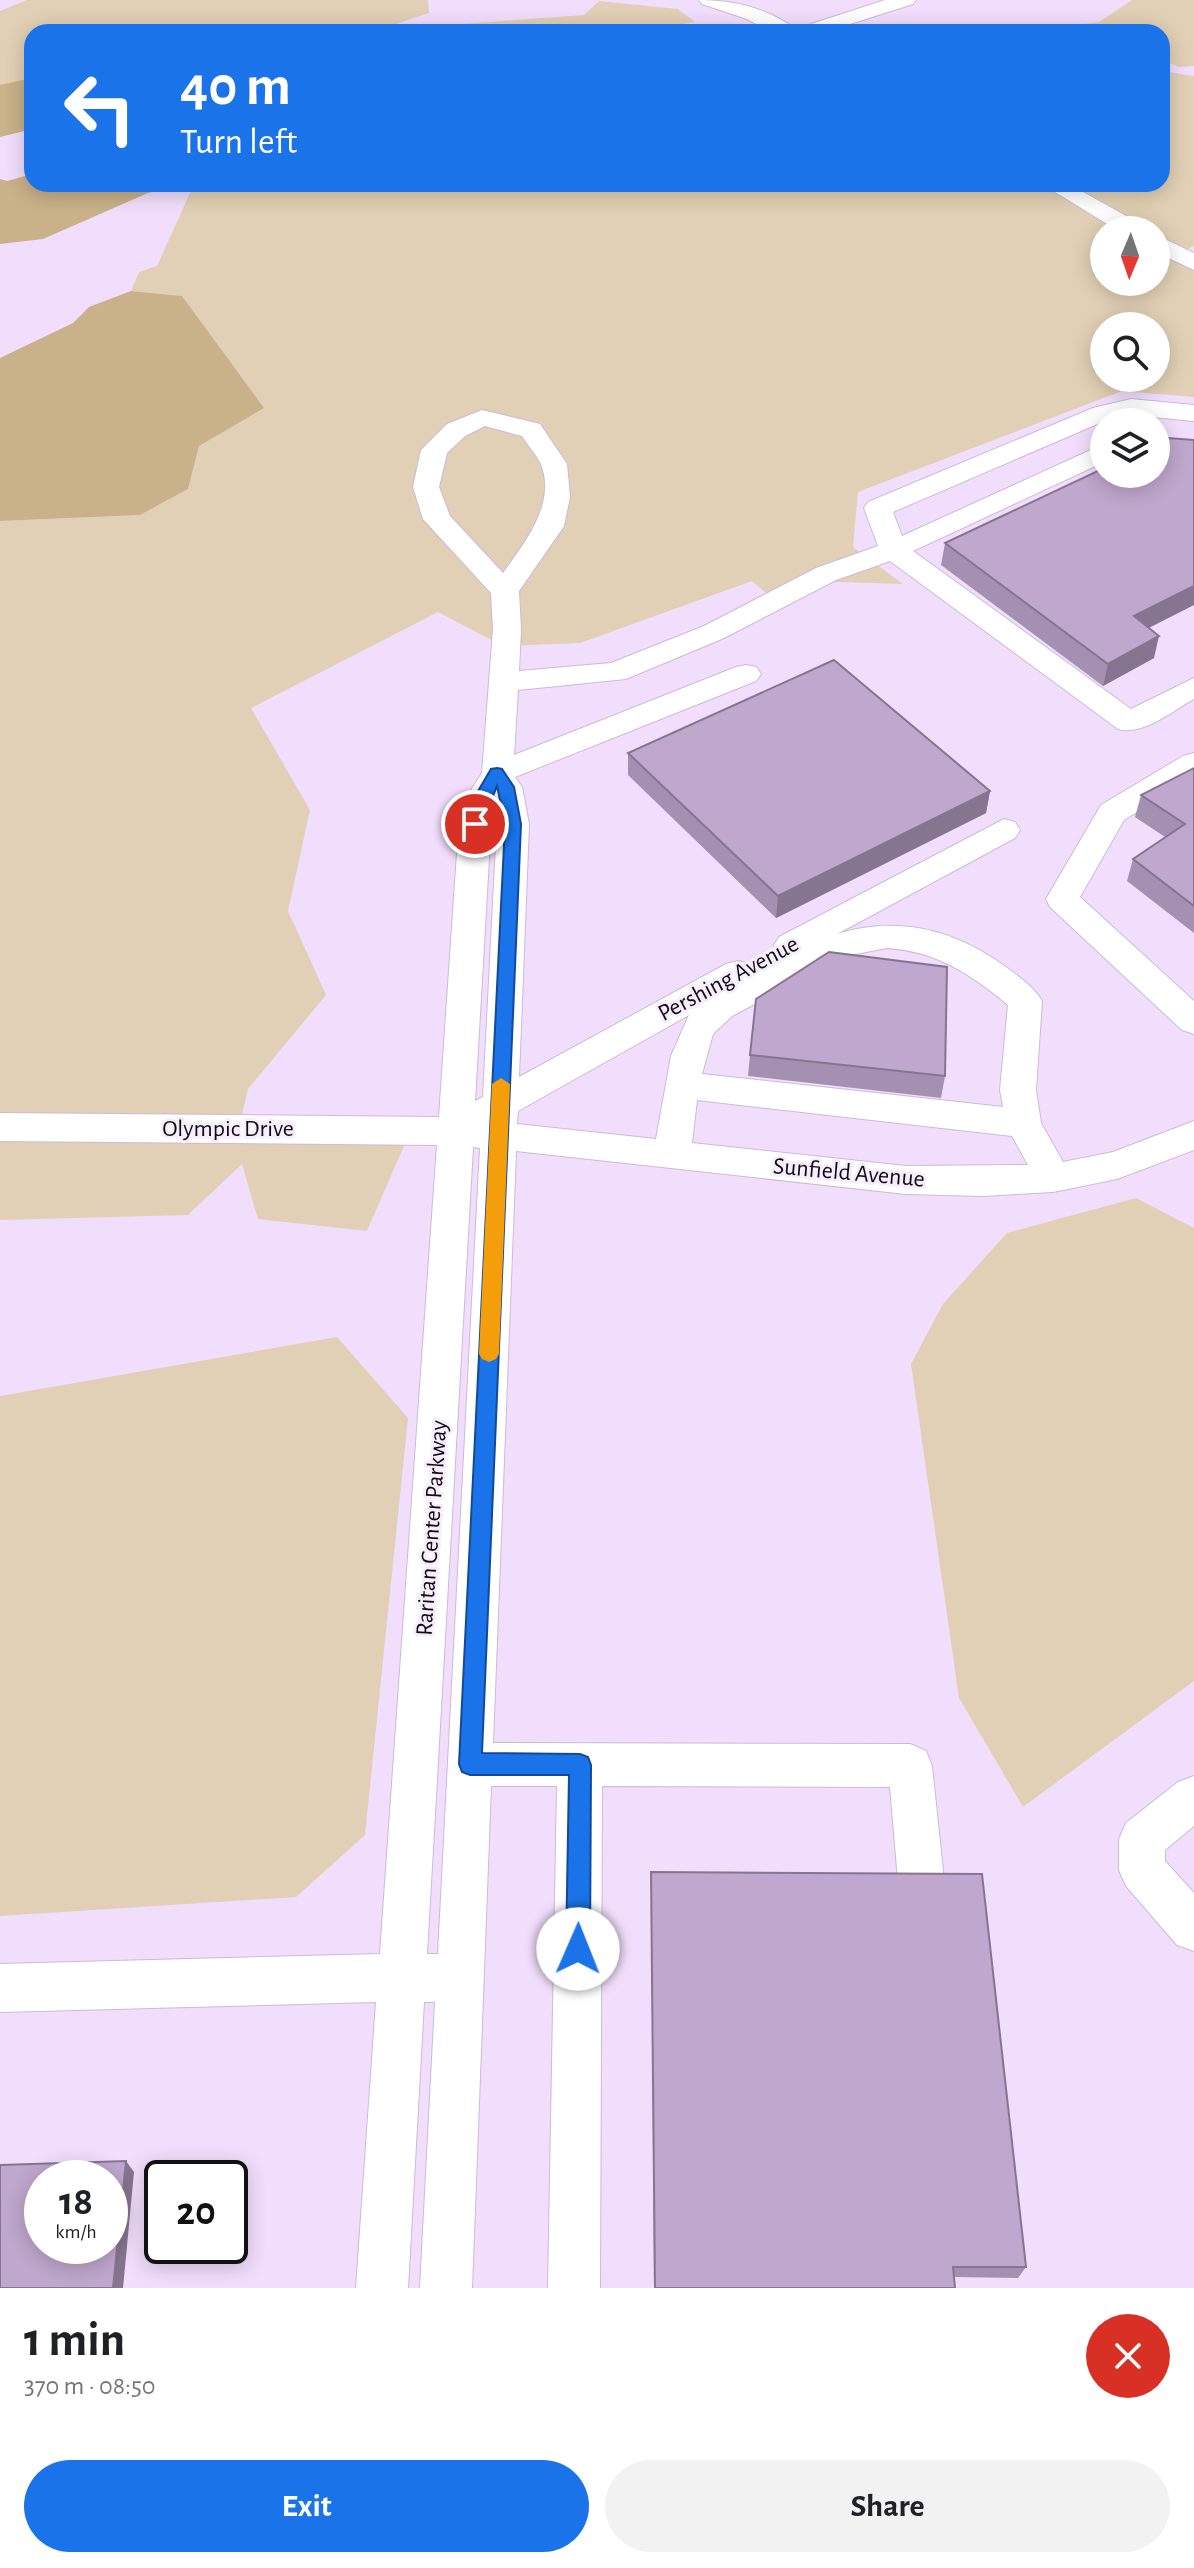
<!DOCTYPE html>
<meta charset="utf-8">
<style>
:root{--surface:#fff;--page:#f2f2f2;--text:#202124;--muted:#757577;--accent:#1a73e8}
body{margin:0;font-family:"Alegreya Sans",sans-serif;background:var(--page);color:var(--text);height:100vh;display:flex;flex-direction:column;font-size:30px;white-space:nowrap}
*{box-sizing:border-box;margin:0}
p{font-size:26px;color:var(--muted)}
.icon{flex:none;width:44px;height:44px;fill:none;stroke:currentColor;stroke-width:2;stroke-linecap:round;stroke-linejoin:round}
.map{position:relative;height:2288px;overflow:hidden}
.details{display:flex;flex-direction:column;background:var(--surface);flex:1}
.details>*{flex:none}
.banner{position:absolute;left:24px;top:24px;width:1146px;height:168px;border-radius:24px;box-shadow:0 4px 20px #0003;background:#1a73e8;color:#fff;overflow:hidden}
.needle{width:52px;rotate:182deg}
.fabs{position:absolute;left:1090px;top:216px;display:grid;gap:16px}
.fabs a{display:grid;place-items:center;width:80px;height:80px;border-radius:50%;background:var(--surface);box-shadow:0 4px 20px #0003;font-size:40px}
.speed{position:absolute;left:24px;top:2160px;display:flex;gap:16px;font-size:40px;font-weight:700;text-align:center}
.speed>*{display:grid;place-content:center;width:104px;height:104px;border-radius:50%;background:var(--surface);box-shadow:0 4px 20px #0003;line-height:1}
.speed small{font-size:20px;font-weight:400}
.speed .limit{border:4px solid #111;border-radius:12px;background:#fff;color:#111}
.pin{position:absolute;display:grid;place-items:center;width:68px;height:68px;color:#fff;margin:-34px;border:4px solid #fff;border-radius:50%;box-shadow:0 2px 8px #0007}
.me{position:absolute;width:88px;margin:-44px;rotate:1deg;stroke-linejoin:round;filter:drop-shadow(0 0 6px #0008)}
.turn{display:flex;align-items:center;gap:28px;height:168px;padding:0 24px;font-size:36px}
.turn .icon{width:104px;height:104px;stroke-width:2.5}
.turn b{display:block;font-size:56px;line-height:68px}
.round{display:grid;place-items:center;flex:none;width:84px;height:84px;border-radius:42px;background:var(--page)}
.headline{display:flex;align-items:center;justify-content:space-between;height:136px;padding:0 24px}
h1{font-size:48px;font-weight:700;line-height:60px}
.action{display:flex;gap:16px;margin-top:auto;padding:16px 24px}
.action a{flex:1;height:92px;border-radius:48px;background:var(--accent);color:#fff;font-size:32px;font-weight:700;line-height:92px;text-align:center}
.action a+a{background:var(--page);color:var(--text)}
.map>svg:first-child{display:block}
.built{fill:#f1defc;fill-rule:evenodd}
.green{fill:#e1d0b5;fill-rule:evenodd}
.water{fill:#c9b189}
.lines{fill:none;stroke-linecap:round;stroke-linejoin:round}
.minor-casing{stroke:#cdbad9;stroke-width:2}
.minor{fill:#fff;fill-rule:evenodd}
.wall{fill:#a490b0}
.shaded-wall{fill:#867590}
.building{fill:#bfa7cd;stroke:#867590;stroke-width:2;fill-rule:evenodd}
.route{fill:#1a73e8;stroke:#114b97;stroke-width:2}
.slow{fill:#f59e0b}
.labels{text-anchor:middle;stroke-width:6;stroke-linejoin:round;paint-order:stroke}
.street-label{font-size:24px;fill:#110a14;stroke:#f6effb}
</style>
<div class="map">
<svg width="1194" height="2288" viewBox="0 0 1194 2288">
<rect width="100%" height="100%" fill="#f6effb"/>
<path class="built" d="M0,0H1194V2288H0ZM32,32H1162V184H32ZM1104,230H1156V282H1104ZM1104,326H1156V378H1104ZM1104,422H1156V474H1104ZM42,2178H110V2246H42ZM162,2178H230V2246H162Z"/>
<path class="green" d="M27,0H428L429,13L372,32H32V129L0,137V11Z
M1132,0H1194V66L1179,67L1162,60V32H1085L1048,28L1099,22Z
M599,1L678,9L695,22L630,32H438L461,24L584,15Z
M1162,71L1194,76V246L1177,254L1194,262V397L1122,391L858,492L853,547L903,584L807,581L778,603L752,581L580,643L503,646L438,612L251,708L310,810L288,911L326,995L248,1089L241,1119L414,1123L367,1231L258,1219L242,1164L188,1215L0,1220V521L140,515L188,489L199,446L263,408L182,296L131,291L139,272L157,266L194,184H1162ZM1104,230H1156V282H1104ZM1104,326H1156V378H1104Z
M1136,1198L1194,1228V1681L1023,1807L959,1698L911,1364L943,1304L1007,1233Z
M337,1337L408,1418L365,1835L296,1897L0,1916V1396Z"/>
<path class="water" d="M32,78V129L0,137V85Z
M32,174V184H181L148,193L43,239L0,244V179L7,181Z
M131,291L182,296L264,408L199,446L188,489L140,515L0,521V358L73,323L89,307Z"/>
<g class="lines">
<g class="minor-casing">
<path id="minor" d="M699,0C734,0 767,8 796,29L885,0H916L913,4L825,32H771L747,19L702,4Z
M1042,184H1069L1142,225L1146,230H1117Z
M1156,235L1194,253V270L1156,252Z
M1131,399L1194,405V421L1131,415L1109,419L893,512L902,536L1104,444V462L913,551L1131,709L1194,678V699C1172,711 1143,736 1118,729L890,561L836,580L724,638L626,679L518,690L514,755L736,667L746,665L756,667L761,674L756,681L515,777L522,787L529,824L519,1077L726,964L738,961L750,964L754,974L788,956L779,953L774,945L779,937L1004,819L1015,822L1020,830L1015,838L837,934C899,915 955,930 1006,967C1019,977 1034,987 1042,1001L1036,1090L1041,1123L1063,1162L1113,1152L1194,1121V1150L1117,1179L1053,1192L983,1196L906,1194L516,1151L493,1743L910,1744L926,1751L932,1766L944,1880L937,1896L921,1903L905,1896L898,1880L890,1787L602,1786L600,2288H548L557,1786H491L472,2288H420L435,2002H424L408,2288H356L376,2002L0,2012V1964L380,1954L437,1145L0,1141V1113L439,1117L459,824L466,798L482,773L493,630L491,593L423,519L413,487L421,450L447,424L482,410L540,424L567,464L570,497L564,526L519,591L521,630L519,671L611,663L704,626L816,568L878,546L864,508L868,502L1093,408ZM485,426L522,436C527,444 535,453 540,462C558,502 525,542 503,573L450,516L439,487L447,453L465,436ZM495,809L497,824L483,1097L475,1101L491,824ZM887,948C936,951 971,974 1008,1005L1000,1090L1003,1107L702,1074L713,1034L732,1016L845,956ZM689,1015L671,1056L656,1139L517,1124L518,1111ZM697,1100L1012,1136L1028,1165L906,1166L692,1143ZM473,1147L480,1148L438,1954H427Z
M1194,753V777L1124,820L1080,897L1194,1001V1034L1182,1030L1050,907L1046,899L1101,805L1183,756Z
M1194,1776V1826L1165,1850V1861L1194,1893V1951L1177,1945L1126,1886L1119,1870V1839L1126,1823L1178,1782Z"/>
</g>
<use href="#minor" class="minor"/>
</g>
<path class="wall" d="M945,543L1149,628L1154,658L1103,686L941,565Z
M628,753L990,791L986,813L776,918L628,775Z
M1194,768V933L1127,881L1133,859L1165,837L1135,817L1141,795Z
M750,1055L945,1076L941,1098L748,1076Z
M651,1872L1026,2267L1018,2278L954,2277L955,2288H654Z"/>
<path class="shaded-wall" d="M1194,586V605L1129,638L1134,616Z
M1159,636L1154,658L1103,686L1108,664Z
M990,791L986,813L776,918L778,896Z
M126,2161L134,2172L123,2288H113Z"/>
<path class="building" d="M1168,438L1194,440V586L1134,616L1159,636L1108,664L945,543L1104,468V474H1156V443Z
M834,660L990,791L778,896L628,753Z
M1194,768V906L1133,859L1185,824L1141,795Z
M829,952L947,967L945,1076L750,1055L756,999Z
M651,1872L982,1874L1026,2267H953L955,2288H655Z
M126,2161L113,2288H0V2165ZM42,2178H110V2246H42Z"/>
<path class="route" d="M497,768L502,769L514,787L521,824L482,1753L580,1754L588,1757L591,1765L590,1949L586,1958L578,1961L570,1958L566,1949L569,1775H470L462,1772L459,1764L505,824L497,786L480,828H469L467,824L474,798L491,769Z"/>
<path class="slow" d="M501,1078L510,1084L499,1354L496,1359L489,1362L482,1359L479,1354L492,1084Z"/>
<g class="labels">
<g class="street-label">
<text transform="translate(728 978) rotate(-28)" y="8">Pershing Avenue</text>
<text x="228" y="1136">Olympic Drive</text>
<text transform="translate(849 1172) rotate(5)" y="8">Sunfield Avenue</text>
<text transform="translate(431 1528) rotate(-86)" y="8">Raritan Center Parkway</text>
</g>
</g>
</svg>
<div class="fabs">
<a><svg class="needle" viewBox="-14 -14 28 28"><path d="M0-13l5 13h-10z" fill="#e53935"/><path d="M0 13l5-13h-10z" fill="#757577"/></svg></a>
<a><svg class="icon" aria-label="search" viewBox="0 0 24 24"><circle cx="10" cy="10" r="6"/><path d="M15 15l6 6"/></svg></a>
<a><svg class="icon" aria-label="layers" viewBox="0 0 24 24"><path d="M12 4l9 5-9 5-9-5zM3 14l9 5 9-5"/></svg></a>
</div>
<div class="speed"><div>18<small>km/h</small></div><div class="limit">20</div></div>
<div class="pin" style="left:475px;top:824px;background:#d93025"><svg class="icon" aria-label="arrive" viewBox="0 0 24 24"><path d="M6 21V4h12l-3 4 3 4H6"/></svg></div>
<svg class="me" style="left:578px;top:1949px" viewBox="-20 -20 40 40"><circle r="19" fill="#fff"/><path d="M0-13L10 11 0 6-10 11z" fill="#1a73e8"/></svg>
<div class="banner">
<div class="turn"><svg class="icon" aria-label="left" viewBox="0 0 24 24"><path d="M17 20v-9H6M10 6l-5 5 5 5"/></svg><div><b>40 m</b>Turn left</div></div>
</div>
</div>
<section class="details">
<div class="headline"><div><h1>1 min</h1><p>370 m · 08:50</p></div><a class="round" style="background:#d93025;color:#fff"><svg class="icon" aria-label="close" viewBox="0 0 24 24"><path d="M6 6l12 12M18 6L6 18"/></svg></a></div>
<div class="action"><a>Exit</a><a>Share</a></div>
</section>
